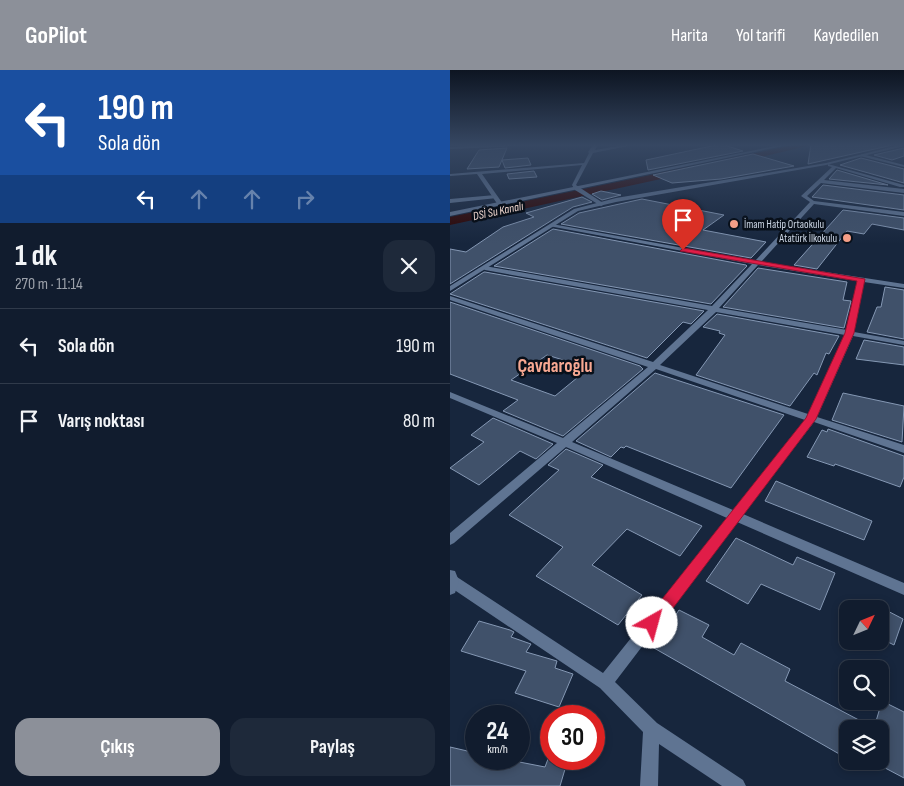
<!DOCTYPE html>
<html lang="tr">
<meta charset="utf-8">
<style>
:root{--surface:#111c2e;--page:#1e293a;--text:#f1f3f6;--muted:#9ca1aa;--line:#303a4a;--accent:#8c9099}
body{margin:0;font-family:"Sofia Sans Condensed",sans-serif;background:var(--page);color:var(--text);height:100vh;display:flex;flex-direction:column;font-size:19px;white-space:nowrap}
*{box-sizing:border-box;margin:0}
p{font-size:16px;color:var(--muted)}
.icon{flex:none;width:28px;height:28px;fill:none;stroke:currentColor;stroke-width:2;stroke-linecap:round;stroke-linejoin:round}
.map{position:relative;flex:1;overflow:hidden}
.panel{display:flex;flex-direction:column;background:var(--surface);width:450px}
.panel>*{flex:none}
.top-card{background:#1a4fa0;color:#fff;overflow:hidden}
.needle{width:32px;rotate:47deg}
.buttons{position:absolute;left:389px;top:530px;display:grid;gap:10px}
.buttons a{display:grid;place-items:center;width:50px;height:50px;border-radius:10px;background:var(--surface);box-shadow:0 2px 8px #0003,0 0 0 1px var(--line);font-size:25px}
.speed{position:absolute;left:15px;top:635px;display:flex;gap:10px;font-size:25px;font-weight:700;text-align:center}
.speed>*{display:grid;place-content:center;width:65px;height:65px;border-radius:50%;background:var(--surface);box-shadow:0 2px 8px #0003,0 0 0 1px var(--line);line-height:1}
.speed small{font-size:12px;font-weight:400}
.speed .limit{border:8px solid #d22;background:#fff;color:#111}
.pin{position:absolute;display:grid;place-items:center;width:42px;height:42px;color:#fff;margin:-51px -21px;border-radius:50% 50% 50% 0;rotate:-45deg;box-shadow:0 0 5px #0007}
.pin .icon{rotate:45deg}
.me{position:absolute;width:55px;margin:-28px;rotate:38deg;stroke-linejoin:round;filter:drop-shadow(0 0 4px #0008)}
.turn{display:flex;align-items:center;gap:18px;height:105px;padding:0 15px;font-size:22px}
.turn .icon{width:65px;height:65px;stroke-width:2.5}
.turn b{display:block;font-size:35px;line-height:42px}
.lanes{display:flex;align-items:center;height:48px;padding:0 15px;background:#0003;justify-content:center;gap:25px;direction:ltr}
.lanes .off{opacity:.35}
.round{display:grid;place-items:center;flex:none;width:52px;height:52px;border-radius:15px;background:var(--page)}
.headline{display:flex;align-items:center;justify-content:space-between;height:85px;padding:0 15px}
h1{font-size:30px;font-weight:700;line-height:38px}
.action{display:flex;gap:10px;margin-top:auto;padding:10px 15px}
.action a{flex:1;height:58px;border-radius:15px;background:var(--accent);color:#fff;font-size:20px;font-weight:700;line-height:58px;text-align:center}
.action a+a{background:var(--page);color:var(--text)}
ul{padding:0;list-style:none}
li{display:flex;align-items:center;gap:15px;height:75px;padding:0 15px;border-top:1px solid var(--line)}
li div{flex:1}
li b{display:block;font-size:19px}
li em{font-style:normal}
header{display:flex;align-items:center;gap:30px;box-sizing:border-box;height:70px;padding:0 25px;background:var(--accent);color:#fff}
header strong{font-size:24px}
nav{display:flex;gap:28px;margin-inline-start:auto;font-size:18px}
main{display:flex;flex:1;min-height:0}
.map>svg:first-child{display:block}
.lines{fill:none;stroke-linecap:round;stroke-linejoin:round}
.canal{fill:#2d0300;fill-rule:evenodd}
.building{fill:#40516a;stroke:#8598b4;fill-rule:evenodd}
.service{fill:#5f7492;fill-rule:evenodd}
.minor{fill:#5f7492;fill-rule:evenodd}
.tertiary{fill:#5f7492;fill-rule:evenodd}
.route{fill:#e11d48;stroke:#92132f}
.poi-dot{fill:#f49e87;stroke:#080f19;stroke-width:2}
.labels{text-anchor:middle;stroke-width:5;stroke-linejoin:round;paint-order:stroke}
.far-poi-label{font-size:11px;fill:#ccd6e5;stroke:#080f19;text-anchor:start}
.far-water-label{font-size:12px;font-style:italic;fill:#f1d8d0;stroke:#080f19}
.district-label{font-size:19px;font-weight:bold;fill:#f8a892;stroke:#080f19}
</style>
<header>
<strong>GoPilot</strong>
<nav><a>Harita</a><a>Yol tarifi</a><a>Kaydedilen</a></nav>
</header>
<main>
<section class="panel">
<div class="top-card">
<div class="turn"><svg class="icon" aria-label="left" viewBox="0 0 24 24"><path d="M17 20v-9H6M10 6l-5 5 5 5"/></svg><div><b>190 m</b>Sola dön</div></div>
<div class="lanes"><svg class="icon" aria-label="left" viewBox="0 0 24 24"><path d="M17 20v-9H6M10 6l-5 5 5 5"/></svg><svg class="icon off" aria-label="ahead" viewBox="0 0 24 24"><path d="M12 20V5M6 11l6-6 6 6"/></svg><svg class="icon off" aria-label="ahead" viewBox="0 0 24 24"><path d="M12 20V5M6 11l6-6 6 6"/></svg><svg class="icon off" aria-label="right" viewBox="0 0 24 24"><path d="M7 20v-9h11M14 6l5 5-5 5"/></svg></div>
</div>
<div class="headline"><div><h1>1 dk</h1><p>270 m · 11:14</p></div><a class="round"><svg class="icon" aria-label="close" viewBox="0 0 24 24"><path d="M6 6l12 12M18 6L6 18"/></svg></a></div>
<ul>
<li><svg class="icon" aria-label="left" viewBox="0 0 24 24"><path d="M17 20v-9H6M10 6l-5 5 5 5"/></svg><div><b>Sola dön</b></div><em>190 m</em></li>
<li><svg class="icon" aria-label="arrive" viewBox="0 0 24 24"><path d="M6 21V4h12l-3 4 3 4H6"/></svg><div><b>Varış noktası</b></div><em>80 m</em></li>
</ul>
<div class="action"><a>Çıkış</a><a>Paylaş</a></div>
</section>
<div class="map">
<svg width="454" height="716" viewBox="0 0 454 716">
<rect width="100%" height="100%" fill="#17263d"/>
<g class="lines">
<path class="canal" d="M348,74H366L277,95L272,92L277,89Z
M239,97L243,98V102L0,155V147Z"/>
</g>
<path class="building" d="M271,74L293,81L198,100L196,90Z
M361,74H447L358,94Z
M57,78L49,97L17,99L29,80Z
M454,78V86L442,90L424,85Z
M303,84L344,96L271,109L222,113L203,105Z
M78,88L81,95L55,98L52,90Z
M411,88L454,99V113L390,95Z
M387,100L438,115L379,109Z
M84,101L87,107L59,109L57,104Z
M373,115L454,125V140L362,127Z
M151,121L171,125L152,130L142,124Z
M132,127L142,132L123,137L0,214V179L16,182L53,157L84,147L76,143Z
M192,129L274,145L253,160L316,172L301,188L111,154L129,143Z
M393,140L454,148V160L422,154L414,164L397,161L367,199L344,195Z
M103,159L296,195L297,196L261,234L44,196Z
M308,198L397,212L393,230L401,231L394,258L273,237Z
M34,202H35L254,241L241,254L233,252L197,288L0,224Z
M435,217L454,220V269L417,262L427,237H431Z
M0,232L190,296L193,299L113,366L53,341L68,330L0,304ZM97,285L139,298L105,326L61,310Z
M267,244L389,266L379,284L376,283L367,305L364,303L340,336L246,305L275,265L269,263L270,261L253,257Z
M414,270L454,277V295L406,289Z
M205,303L334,345L281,418L176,376L174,378L171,377L161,387L126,371Z
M393,323L454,336L452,372L382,350Z
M43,348L103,374L86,389L70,381L29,415L0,398L34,372L21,365Z
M378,359L454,386V407L450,417L385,394L384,396L357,387L372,360L377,362Z
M116,379L153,395L141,407L252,456L230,486L177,459L142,495L192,525L168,555L86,506L113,477L59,445L109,400L98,395Z
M326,411L422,451L414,470L315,431Z
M286,468L343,495L347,487L385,503L370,540L311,514L298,534L256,511Z
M430,537L453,549L444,575L430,568Z
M229,540L259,555L252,567L284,585L291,573L340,599L335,611L424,658L432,631L454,642V708L422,691H430V659H398V689L204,578Z
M29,551L60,560L64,562L61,567L81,574L76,582L107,591L105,598L123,604L109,637L65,623L76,601L11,581Z
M0,677L26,683V689H54L95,697L98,689H118L110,716H0Z"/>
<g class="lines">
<path class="service" d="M45,125L47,128L0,133V129Z"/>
<path class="minor" d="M80,74H108L0,79V77Z
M144,74H148L145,80L180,74H188L143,83L126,115L153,133V135L151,136L125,120L122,115L132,95L32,104L53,134L50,136L48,135L27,104L0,106V104L134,93L139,83L138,82Z
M412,84L454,95V97L410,86Z
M378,94L454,115V117H450L386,98L374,110L454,119V123L371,113L357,126L364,131L454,142V146L364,134L311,192L454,214V218L414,212L404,262L454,271V275L403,266L367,347L454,375V383L364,352L293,444L454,513V525L287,452L165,612L207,653L293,710L296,716H272L209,674L208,716H190L193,662L150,618L0,517V506L7,507L153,603L277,448L116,377L4,473L0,475V463L107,373L0,328V322L113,368L198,297L0,230V226L203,292L258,240L35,200L32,198L35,196L262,236L302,194L99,156L102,154L305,191L360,132L351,126L382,97L378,96ZM308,195L407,211L397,260L269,238ZM266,242L395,265L358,344L210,295ZM206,299L355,350L283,440L122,372Z"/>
<path class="tertiary" d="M335,74H342L0,146V142Z
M454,74V76L376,95L166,132L128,141L0,221V216L124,139L166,128L376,93Z
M0,500L5,501L9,511L5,523L0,525Z"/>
</g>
<linearGradient id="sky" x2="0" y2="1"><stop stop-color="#0d1522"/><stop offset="0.43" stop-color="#364762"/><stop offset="1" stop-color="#364762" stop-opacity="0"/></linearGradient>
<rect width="454" height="174" fill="url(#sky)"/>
<path class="route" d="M233,178L415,209L404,263L366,349L208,558L202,560L197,558L194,553L197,548L356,348L395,263L407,211L230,181Z"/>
<g class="poi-dot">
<circle cx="284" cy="154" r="5"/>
<circle cx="397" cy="168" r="5"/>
</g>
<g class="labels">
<g class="far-poi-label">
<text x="294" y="158">İmam Hatip Ortaokulu</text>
<text x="387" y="172" text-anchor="end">Atatürk İlkokulu</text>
</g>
<g class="far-water-label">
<text transform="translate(48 141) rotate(-12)" y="4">DSİ Su Kanalı</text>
</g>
<g class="district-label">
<text x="105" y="302">Çavdaroğlu</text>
</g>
</g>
</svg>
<div class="buttons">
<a><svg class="needle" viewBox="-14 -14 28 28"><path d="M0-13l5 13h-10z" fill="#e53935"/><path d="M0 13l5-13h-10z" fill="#9ca1aa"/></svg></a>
<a><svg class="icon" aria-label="search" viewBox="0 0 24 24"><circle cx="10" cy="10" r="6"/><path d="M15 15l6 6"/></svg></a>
<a><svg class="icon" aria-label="layers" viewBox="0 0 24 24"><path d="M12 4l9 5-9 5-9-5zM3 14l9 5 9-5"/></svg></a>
</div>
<div class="speed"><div>24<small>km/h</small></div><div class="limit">30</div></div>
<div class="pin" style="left:233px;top:180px;background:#d93025"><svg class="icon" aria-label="arrive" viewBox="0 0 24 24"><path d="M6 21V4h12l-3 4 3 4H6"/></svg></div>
<svg class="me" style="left:202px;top:553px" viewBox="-20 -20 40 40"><circle r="19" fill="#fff"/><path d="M0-13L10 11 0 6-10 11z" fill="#e11d48"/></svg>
</div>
</main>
